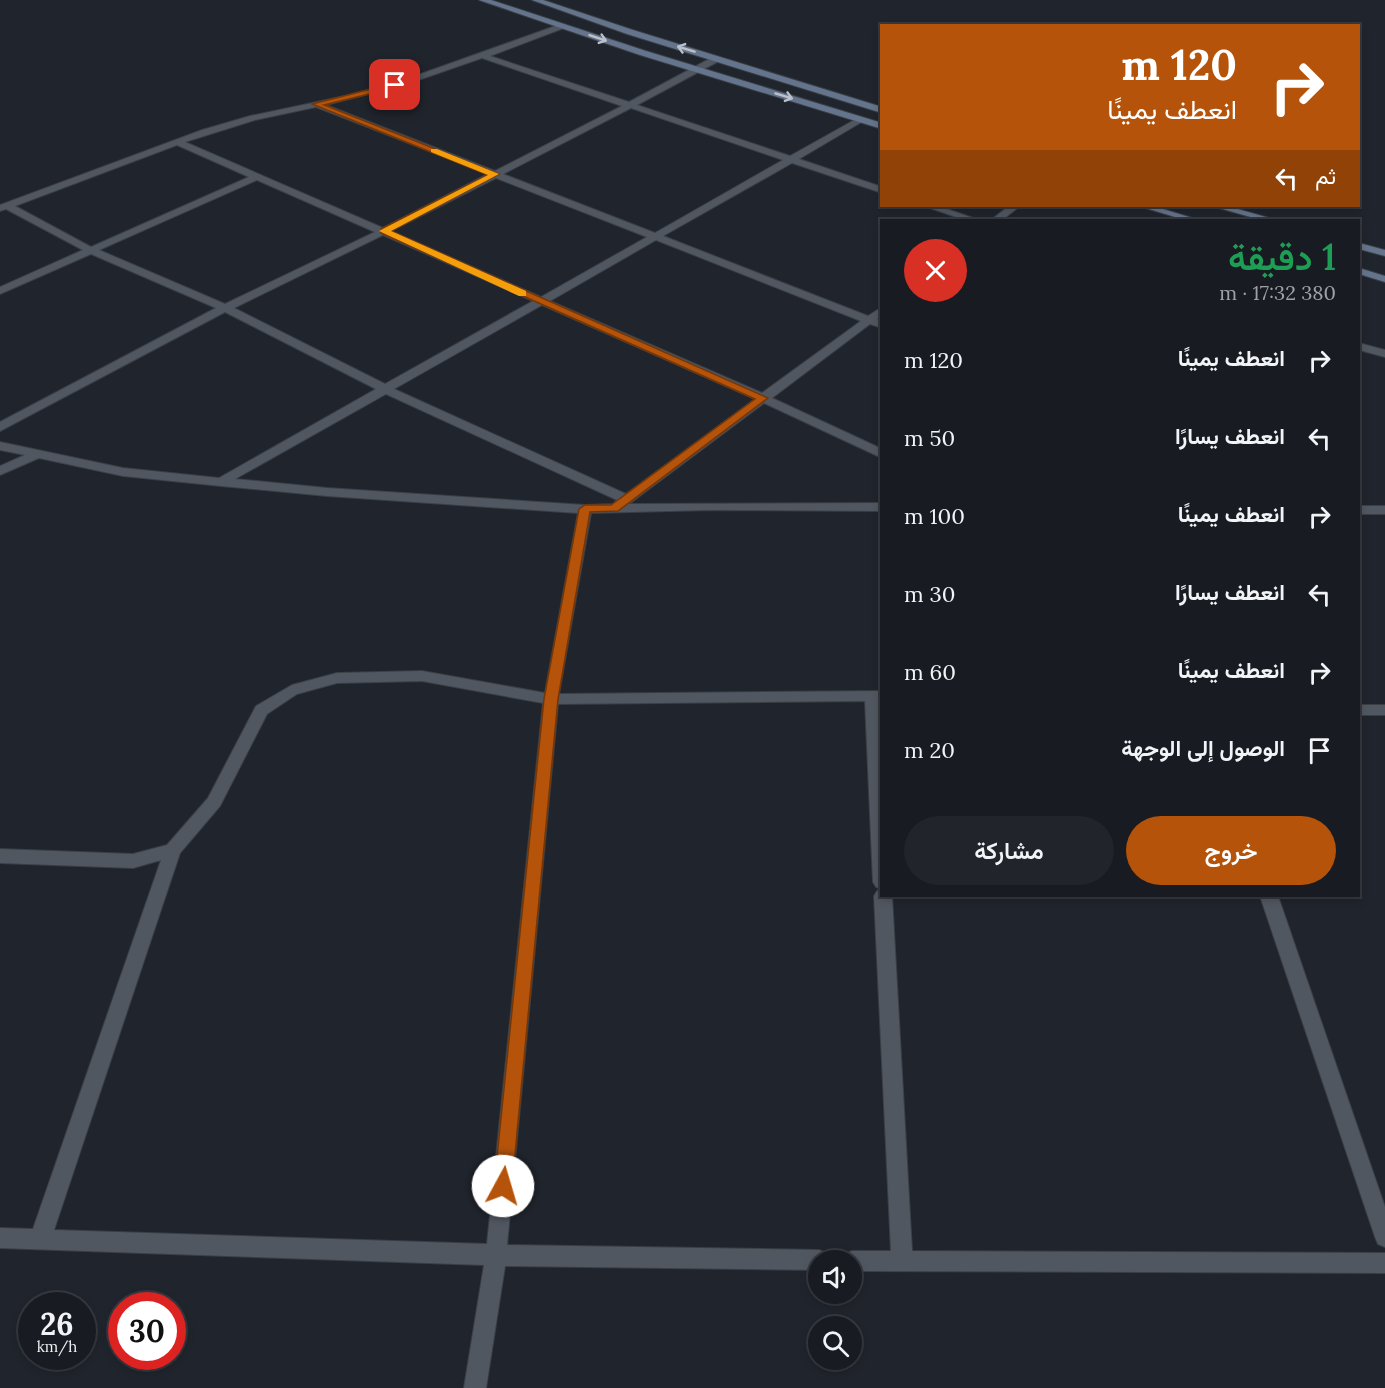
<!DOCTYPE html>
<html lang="ar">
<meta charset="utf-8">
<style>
:root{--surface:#181b21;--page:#21242a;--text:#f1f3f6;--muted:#9fa1a5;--line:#36393f;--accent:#b45309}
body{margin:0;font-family:Lora,Vazirmatn,serif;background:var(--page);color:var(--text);direction:rtl;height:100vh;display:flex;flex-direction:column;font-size:22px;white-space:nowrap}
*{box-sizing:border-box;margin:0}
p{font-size:20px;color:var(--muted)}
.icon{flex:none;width:33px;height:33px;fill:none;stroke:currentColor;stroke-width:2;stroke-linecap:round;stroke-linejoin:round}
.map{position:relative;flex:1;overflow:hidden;direction:ltr}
.panel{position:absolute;left:880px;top:219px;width:480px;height:678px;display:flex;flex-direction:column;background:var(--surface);border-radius:0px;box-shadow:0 3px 9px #0003,0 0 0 2px var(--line);direction:rtl}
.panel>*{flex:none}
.top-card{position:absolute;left:880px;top:24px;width:480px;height:183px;border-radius:0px;box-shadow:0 3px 9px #0003,0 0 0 2px var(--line);direction:rtl;background:#b45309;color:#fff;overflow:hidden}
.buttons{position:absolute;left:808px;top:1250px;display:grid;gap:12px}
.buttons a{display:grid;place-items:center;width:54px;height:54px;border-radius:50%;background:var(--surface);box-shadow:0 3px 9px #0003,0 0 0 2px var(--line);font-size:30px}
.speed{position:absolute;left:18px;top:1292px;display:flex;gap:12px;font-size:30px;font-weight:700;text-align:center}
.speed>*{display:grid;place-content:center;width:78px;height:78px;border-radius:50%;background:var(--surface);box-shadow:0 3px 9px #0003,0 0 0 2px var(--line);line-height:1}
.speed small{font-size:15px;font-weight:400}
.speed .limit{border:9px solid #d22;background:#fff;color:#111}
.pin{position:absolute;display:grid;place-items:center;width:51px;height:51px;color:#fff;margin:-26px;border-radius:12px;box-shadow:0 3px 9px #0006}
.me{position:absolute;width:66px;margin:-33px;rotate:6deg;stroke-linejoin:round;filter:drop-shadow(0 0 4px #0008)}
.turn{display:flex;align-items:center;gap:21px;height:126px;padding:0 24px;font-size:27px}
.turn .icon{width:78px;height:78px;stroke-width:2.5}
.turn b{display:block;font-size:42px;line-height:51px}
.then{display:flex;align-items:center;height:57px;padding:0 24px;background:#0003;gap:12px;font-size:22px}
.round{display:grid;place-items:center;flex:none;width:63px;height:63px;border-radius:32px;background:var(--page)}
.summary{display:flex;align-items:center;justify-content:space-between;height:102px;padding:0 24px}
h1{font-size:36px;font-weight:600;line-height:45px;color:#1e9e55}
.cta{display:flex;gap:12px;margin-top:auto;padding:12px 24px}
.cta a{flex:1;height:69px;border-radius:36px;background:var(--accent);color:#fff;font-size:24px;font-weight:600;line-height:69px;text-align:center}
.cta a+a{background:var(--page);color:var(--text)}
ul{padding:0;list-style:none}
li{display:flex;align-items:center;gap:18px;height:78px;padding:0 24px}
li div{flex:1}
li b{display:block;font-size:22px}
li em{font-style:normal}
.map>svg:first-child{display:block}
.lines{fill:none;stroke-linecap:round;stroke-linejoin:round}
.street-casing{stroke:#3b3f45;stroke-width:2}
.secondary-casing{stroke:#3b3f45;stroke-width:2}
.street{fill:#515760;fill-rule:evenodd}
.secondary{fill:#64748c;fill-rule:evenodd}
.oneway{stroke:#bbc1cb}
.route{fill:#b45309;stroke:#753606;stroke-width:1.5}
.slow{fill:#f59e0b}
</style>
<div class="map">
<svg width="1385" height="1388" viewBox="0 0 1385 1388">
<rect width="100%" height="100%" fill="#20242c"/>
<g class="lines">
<g class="street-casing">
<path id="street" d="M561,24L565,26L564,28L490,56L629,102L713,57H719V61L637,105L790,156L858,118L865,120L799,159L882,187V193L792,163L663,236L868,316L882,307V315L877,319L882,321V328L870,324L772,398L882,449V458L764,403L629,504L882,503V511L711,510L591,513L559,694L882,691V701H880L882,889L876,887L873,882L865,701L558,704L507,1245L819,1250L826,1253L830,1260H819V1270L505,1266L486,1388H464L484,1265L0,1248V1228L33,1229L161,860L133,868L0,863V849L133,854L167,845L208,798L256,706L292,685L337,673L422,671L545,693L578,513L327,496L221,486L123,476L39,458L0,475V466L25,455L0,450V442L123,468L219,478L376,389L225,312L0,431V422L216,308L91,254L0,294V287L83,250L6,209L0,211V205L202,130L250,116L345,96L401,81ZM482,58L622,106L495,171L326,105L407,84ZM316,107L488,174L383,228L185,142L255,120ZM631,108L783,160L655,233L503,174ZM177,145L249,177L91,247L15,206ZM496,178L647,237L541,297L391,231ZM257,180L375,232L225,304L99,250ZM383,235L533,301L385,384L234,308ZM656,240L861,321L762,393L550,301ZM542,305L755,399L626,494L394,389ZM386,394L617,500L613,504L585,505L327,488L235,479ZM422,681L543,703L487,1244L54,1230L180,853L220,806L267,714L297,694L337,683Z
M924,206H938L979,220H965Z
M1009,206H1020L1002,220H991Z
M1359,343L1385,350V357L1359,350Z
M1359,506H1385V514H1359Z
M1359,705H1385V715H1359Z
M882,889V896H892L912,1251L1385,1253V1273L852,1271V1260H842L845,1254L852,1251H891L874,896L877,891Z
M1260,896H1278L1385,1207V1247L1378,1244L1375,1237Z"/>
</g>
<g class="secondary-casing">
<path id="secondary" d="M479,0H491L646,51L882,123V129L640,55Z
M532,0H543L633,30L882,107V113L627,34Z
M1139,206H1153L1199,220H1185Z
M1212,206H1227L1276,220H1261Z
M1359,243L1385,250V256L1359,249Z
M1359,268L1385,276V282L1359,274Z"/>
</g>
<use href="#street" class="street"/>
<use href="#secondary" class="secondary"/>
</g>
<defs><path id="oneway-shaft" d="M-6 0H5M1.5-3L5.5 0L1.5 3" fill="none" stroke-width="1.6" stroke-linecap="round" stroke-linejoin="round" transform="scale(1.5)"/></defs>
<g class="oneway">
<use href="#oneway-shaft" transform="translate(598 38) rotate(18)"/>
<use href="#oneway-shaft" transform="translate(686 49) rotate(-163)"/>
<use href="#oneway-shaft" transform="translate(784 96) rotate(17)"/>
</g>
<path class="route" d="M395,83L398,84V87L324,105L499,174L391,231L768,398L618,511L590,512L558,699L512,1186L510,1192L503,1195L497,1192L494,1186L544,699L579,509L585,505H611L755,399L381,233V229L488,175L312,104Z"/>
<path class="slow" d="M431,149H437L499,174L391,231L526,291V296H519L379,231L488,175L431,152Z"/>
</svg>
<div class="buttons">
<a><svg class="icon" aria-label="sound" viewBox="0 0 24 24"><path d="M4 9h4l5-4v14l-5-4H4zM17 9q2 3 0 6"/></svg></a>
<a><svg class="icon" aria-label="search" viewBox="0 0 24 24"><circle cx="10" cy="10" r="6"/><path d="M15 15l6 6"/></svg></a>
</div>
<div class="speed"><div>26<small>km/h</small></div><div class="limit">30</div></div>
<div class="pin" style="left:395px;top:85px;background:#d93025"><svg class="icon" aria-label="arrive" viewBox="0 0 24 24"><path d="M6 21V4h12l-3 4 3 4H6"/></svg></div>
<svg class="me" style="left:503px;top:1186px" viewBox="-20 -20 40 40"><circle r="19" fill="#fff"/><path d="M0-13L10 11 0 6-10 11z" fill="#b45309"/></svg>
<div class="top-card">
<div class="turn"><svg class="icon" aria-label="right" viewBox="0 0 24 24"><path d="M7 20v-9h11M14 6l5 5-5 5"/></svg><div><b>120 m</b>انعطف يمينًا</div></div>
<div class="then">ثم<svg class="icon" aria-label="left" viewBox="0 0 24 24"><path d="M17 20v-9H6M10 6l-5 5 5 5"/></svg></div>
</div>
<section class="panel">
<div class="summary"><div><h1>1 دقيقة</h1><p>380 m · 17:32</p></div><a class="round" style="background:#d93025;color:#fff"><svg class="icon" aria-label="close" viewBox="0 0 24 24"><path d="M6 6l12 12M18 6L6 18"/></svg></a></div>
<ul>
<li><svg class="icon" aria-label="right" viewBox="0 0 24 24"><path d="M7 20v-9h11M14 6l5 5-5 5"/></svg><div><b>انعطف يمينًا</b></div><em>120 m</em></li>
<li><svg class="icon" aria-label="left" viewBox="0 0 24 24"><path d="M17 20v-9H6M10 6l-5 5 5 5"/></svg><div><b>انعطف يسارًا</b></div><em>50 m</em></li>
<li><svg class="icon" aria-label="right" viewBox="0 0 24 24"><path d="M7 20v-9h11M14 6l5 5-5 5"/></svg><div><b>انعطف يمينًا</b></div><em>100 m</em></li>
<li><svg class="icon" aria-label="left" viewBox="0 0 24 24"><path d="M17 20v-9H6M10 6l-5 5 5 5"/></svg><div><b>انعطف يسارًا</b></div><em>30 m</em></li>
<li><svg class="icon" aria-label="right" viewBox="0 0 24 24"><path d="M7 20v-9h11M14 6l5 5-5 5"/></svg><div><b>انعطف يمينًا</b></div><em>60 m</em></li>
<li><svg class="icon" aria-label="arrive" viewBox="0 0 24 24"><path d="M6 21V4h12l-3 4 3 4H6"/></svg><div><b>الوصول إلى الوجهة</b></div><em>20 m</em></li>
</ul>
<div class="cta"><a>خروج</a><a>مشاركة</a></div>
</section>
</div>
